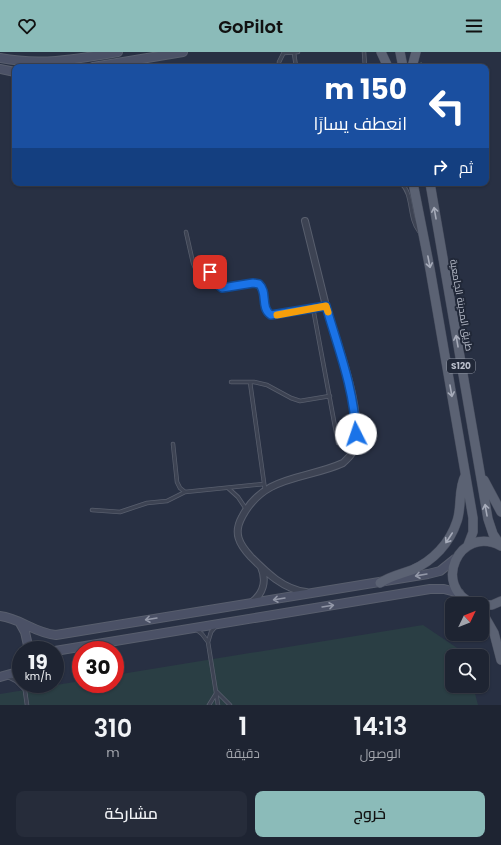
<!DOCTYPE html>
<html lang="ar">
<meta charset="utf-8">
<style>
:root{--surface:#1e2432;--page:#262c3a;--text:#f1f3f6;--muted:#a1a4ac;--line:#3c414d;--accent:#8bbbb9}
body{margin:0;font-family:Poppins,Cairo,sans-serif;background:var(--page);color:var(--text);direction:rtl;height:100vh;display:flex;flex-direction:column;font-size:15px;white-space:nowrap}
*{box-sizing:border-box;margin:0}
p{font-size:13px;color:var(--muted)}
.icon{flex:none;width:22px;height:22px;fill:none;stroke:currentColor;stroke-width:2;stroke-linecap:round;stroke-linejoin:round}
.map{position:relative;height:653px;overflow:hidden;direction:ltr}
.panel{display:flex;flex-direction:column;background:var(--surface);flex:1}
.panel>*{flex:none}
.hud{position:absolute;left:12px;top:12px;width:477px;height:122px;border-radius:8px;box-shadow:0 1px 3px #0004,0 0 0 1px var(--line);direction:rtl;background:#1a4fa0;color:#fff;overflow:hidden}
.needle{width:26px;rotate:47deg}
.controls{position:absolute;left:445px;top:545px;display:grid;gap:8px}
.controls a{display:grid;place-items:center;width:44px;height:44px;border-radius:8px;background:var(--surface);box-shadow:0 1px 3px #0004,0 0 0 1px var(--line);font-size:20px}
.speed{position:absolute;left:12px;top:589px;display:flex;gap:8px;font-size:20px;font-weight:700;text-align:center}
.speed>*{display:grid;place-content:center;width:52px;height:52px;border-radius:50%;background:var(--surface);box-shadow:0 1px 3px #0004,0 0 0 1px var(--line);line-height:1}
.speed small{font-size:10px;font-weight:400}
.speed .limit{border:6px solid #d22;background:#fff;color:#111}
.pin{position:absolute;display:grid;place-items:center;width:34px;height:34px;color:#fff;margin:-17px;border-radius:8px;box-shadow:0 2px 6px #0006}
.me{position:absolute;width:44px;margin:-22px;rotate:356deg;stroke-linejoin:round;filter:drop-shadow(0 0 3px #0008)}
.turn{display:flex;align-items:center;gap:14px;height:84px;padding:0 16px;font-size:18px}
.turn .icon{width:52px;height:52px;stroke-width:2.5}
.turn b{display:block;font-size:28px;line-height:34px}
.then{display:flex;align-items:center;height:38px;padding:0 16px;background:#0003;gap:8px;font-size:15px}
.eta{display:flex;justify-content:space-evenly;align-items:center;height:68px;text-align:center}
.eta b{font-size:24px;font-weight:600;line-height:28px}
.action{display:flex;gap:8px;margin-top:auto;padding:8px 16px}
.action a{flex:1;height:46px;border-radius:8px;background:var(--accent);color:#111;font-size:16px;font-weight:600;line-height:46px;text-align:center}
.action a+a{background:var(--page);color:var(--text)}
header{display:flex;justify-content:space-between;align-items:center;height:52px;padding:0 16px;background:var(--accent);color:#111;font-size:18px;font-weight:600}
.map>svg:first-child{display:block}
.green{fill:#2a3e44}
.lines{fill:none;stroke-linecap:round;stroke-linejoin:round}
.lane-casing{stroke:#585e6d;stroke-width:4.5}
.street-casing{stroke:#585e6d;stroke-width:8}
.secondary-casing{stroke:#585e6d;stroke-width:10}
.primary-casing{stroke:#464c5c;stroke-width:10}
.path{stroke:#495b60;stroke-width:1;stroke-dasharray:3 3;stroke-linecap:butt}
.lane{stroke:#3d4353;stroke-width:3}
.street{stroke:#3d4353;stroke-width:6}
.secondary{stroke:#4b5166;stroke-width:8}
.primary{stroke:#5b6273;stroke-width:9}
.oneway{stroke:#a7acba}
.oneway2{stroke:#9398a8}
.route-casing{stroke:#114b97;stroke-width:10}
.route{stroke:#1a73e8;stroke-width:7}
.slow{stroke:#f59e0b;stroke-width:7}
.labels{text-anchor:middle;stroke-width:4;stroke-linejoin:round;paint-order:stroke}
.shield{fill:#212838;stroke:#8c92a0;stroke-width:1}
.shield-label{font-size:9px;font-weight:bold;fill:#babfcc}
.street-label{font-size:10px;fill:#babfcc;stroke:#212838}
</style>
<header><svg class="icon" aria-label="menu" viewBox="0 0 24 24"><path d="M4 6h16M4 12h16M4 18h16"/></svg>GoPilot<svg class="icon" aria-label="heart" viewBox="0 0 24 24"><path d="M12 20l-8-8c-3-5 5-10 8-4 3-6 11-1 8 4z"/></svg></header>
<div class="map">
<svg width="501" height="653" viewBox="0 0 501 653">
<rect width="100%" height="100%" fill="#283043"/>
<path class="green" d="M423,573L466,602L467,604H452V634H473L478,653H0V642L81,629V632H115V623Z"/>
<g class="lines">
<g class="lane-casing">
<path id="lane" d="M364,0L365,15
M284,1L298,0
M294,1L296,15
M279,15V10L284,0
M401,131C414,143 408,165 419,179
M186,180L193,211L195,216L210,220L216,231L222,236L253,231L259,232C267,240 262,253 269,262L275,263L326,254
M313,256L338,391
M231,330H254L267,333L291,346L300,349L330,344
M250,330L265,438
M173,392L177,430L180,436L185,440L264,432
M228,436L238,445L246,457
M92,458L120,460L147,451L167,449L185,440
M197,578L202,582L208,590L218,653
M208,590L211,580L216,574
M8,625L16,629L24,637
M24,632L27,653
M209,653L217,640L230,653"/>
</g>
<g class="street-casing">
<path id="street" d="M305,169C312,197 319,226 326,254C336,289 367,365 353,399C351,404 347,407 343,411C306,428 264,422 242,465C233,481 239,492 251,505C267,521 283,537 306,540
M251,551C263,542 267,529 261,515"/>
</g>
<g class="secondary-casing">
<path id="secondary" d="M0,6C42,14 77,7 118,0
M93,15L183,0
M0,17L15,20
M0,564C20,566 34,581 56,583L428,522L440,519L455,507
M20,571L25,580L29,598
M55,599L430,537H444L459,541
M0,625L14,621L21,617"/>
</g>
<g class="primary-casing">
<path id="primary" d="M381,0L388,15
M400,0L403,15
M412,15L416,0
M413,131L430,217L473,466V480L468,493
M430,131L488,467L493,482L501,494
M484,428L501,460
M380,531C390,524 401,522 412,518C433,509 450,491 457,469C462,455 458,437 465,424
M474,552C431,535 459,472 501,494
M482,553H492L501,549
M482,560L494,581L501,608"/>
</g>
<path class="path" d="M421,10L422,15"/>
<use href="#lane" class="lane"/>
<use href="#street" class="street"/>
<use href="#secondary" class="secondary"/>
<use href="#primary" class="primary"/>
</g>
<defs><path id="oneway-shaft" d="M-6 0H5M1.5-3L5.5 0L1.5 3" fill="none" stroke-width="1.6" stroke-linecap="round" stroke-linejoin="round"/></defs>
<g class="oneway">
<use href="#oneway-shaft" transform="translate(435 161) rotate(-100)"/>
<use href="#oneway-shaft" transform="translate(429 210) rotate(79)"/>
<use href="#oneway-shaft" transform="translate(457 289) rotate(-100)"/>
<use href="#oneway-shaft" transform="translate(451 339) rotate(80)"/>
<use href="#oneway-shaft" transform="translate(486 458) rotate(-100)"/>
<use href="#oneway-shaft" transform="translate(449 486) rotate(123)"/>
</g>
<g class="oneway2">
<use href="#oneway-shaft" transform="translate(421 523) rotate(170)"/>
<use href="#oneway-shaft" transform="translate(279 547) rotate(171)"/>
<use href="#oneway-shaft" transform="translate(328 554) rotate(-9)"/>
<use href="#oneway-shaft" transform="translate(151 567) rotate(171)"/>
</g>
<g class="lines">
<g class="route-casing">
<path id="route" d="M210,220L216,231L222,236L253,231L259,232C268,240 260,256 271,263L326,254C338,296 354,336 356,382"/>
</g>
<use href="#route" class="route"/>
<path class="slow" d="M277,263L326,254L328,260"/>
</g>
<g class="labels">
<rect class="shield" x="447" y="307" width="28" height="14" rx="3"/>
<g class="shield-label">
<text x="461" y="317">S120</text>
</g>
<g class="street-label">
<text transform="translate(462 253) rotate(80)" y="4">طريق المدينة الجامعية</text>
</g>
</g>
</svg>
<div class="controls">
<a><svg class="needle" viewBox="-14 -14 28 28"><path d="M0-13l5 13h-10z" fill="#e53935"/><path d="M0 13l5-13h-10z" fill="#a1a4ac"/></svg></a>
<a><svg class="icon" aria-label="search" viewBox="0 0 24 24"><circle cx="10" cy="10" r="6"/><path d="M15 15l6 6"/></svg></a>
</div>
<div class="speed"><div>19<small>km/h</small></div><div class="limit">30</div></div>
<div class="pin" style="left:210px;top:220px;background:#d93025"><svg class="icon" aria-label="arrive" viewBox="0 0 24 24"><path d="M6 21V4h12l-3 4 3 4H6"/></svg></div>
<svg class="me" style="left:356px;top:382px" viewBox="-20 -20 40 40"><circle r="19" fill="#fff"/><path d="M0-13L10 11 0 6-10 11z" fill="#1a73e8"/></svg>
<div class="hud">
<div class="turn"><svg class="icon" aria-label="left" viewBox="0 0 24 24"><path d="M17 20v-9H6M10 6l-5 5 5 5"/></svg><div><b>150 m</b>انعطف يسارًا</div></div>
<div class="then">ثم<svg class="icon" aria-label="right" viewBox="0 0 24 24"><path d="M7 20v-9h11M14 6l5 5-5 5"/></svg></div>
</div>
</div>
<section class="panel">
<div class="eta">
<div><b>14:13</b><p>الوصول</p></div>
<div><b>1</b><p>دقيقة</p></div>
<div><b>310</b><p>m</p></div>
</div>
<div class="action"><a>خروج</a><a>مشاركة</a></div>
</section>
